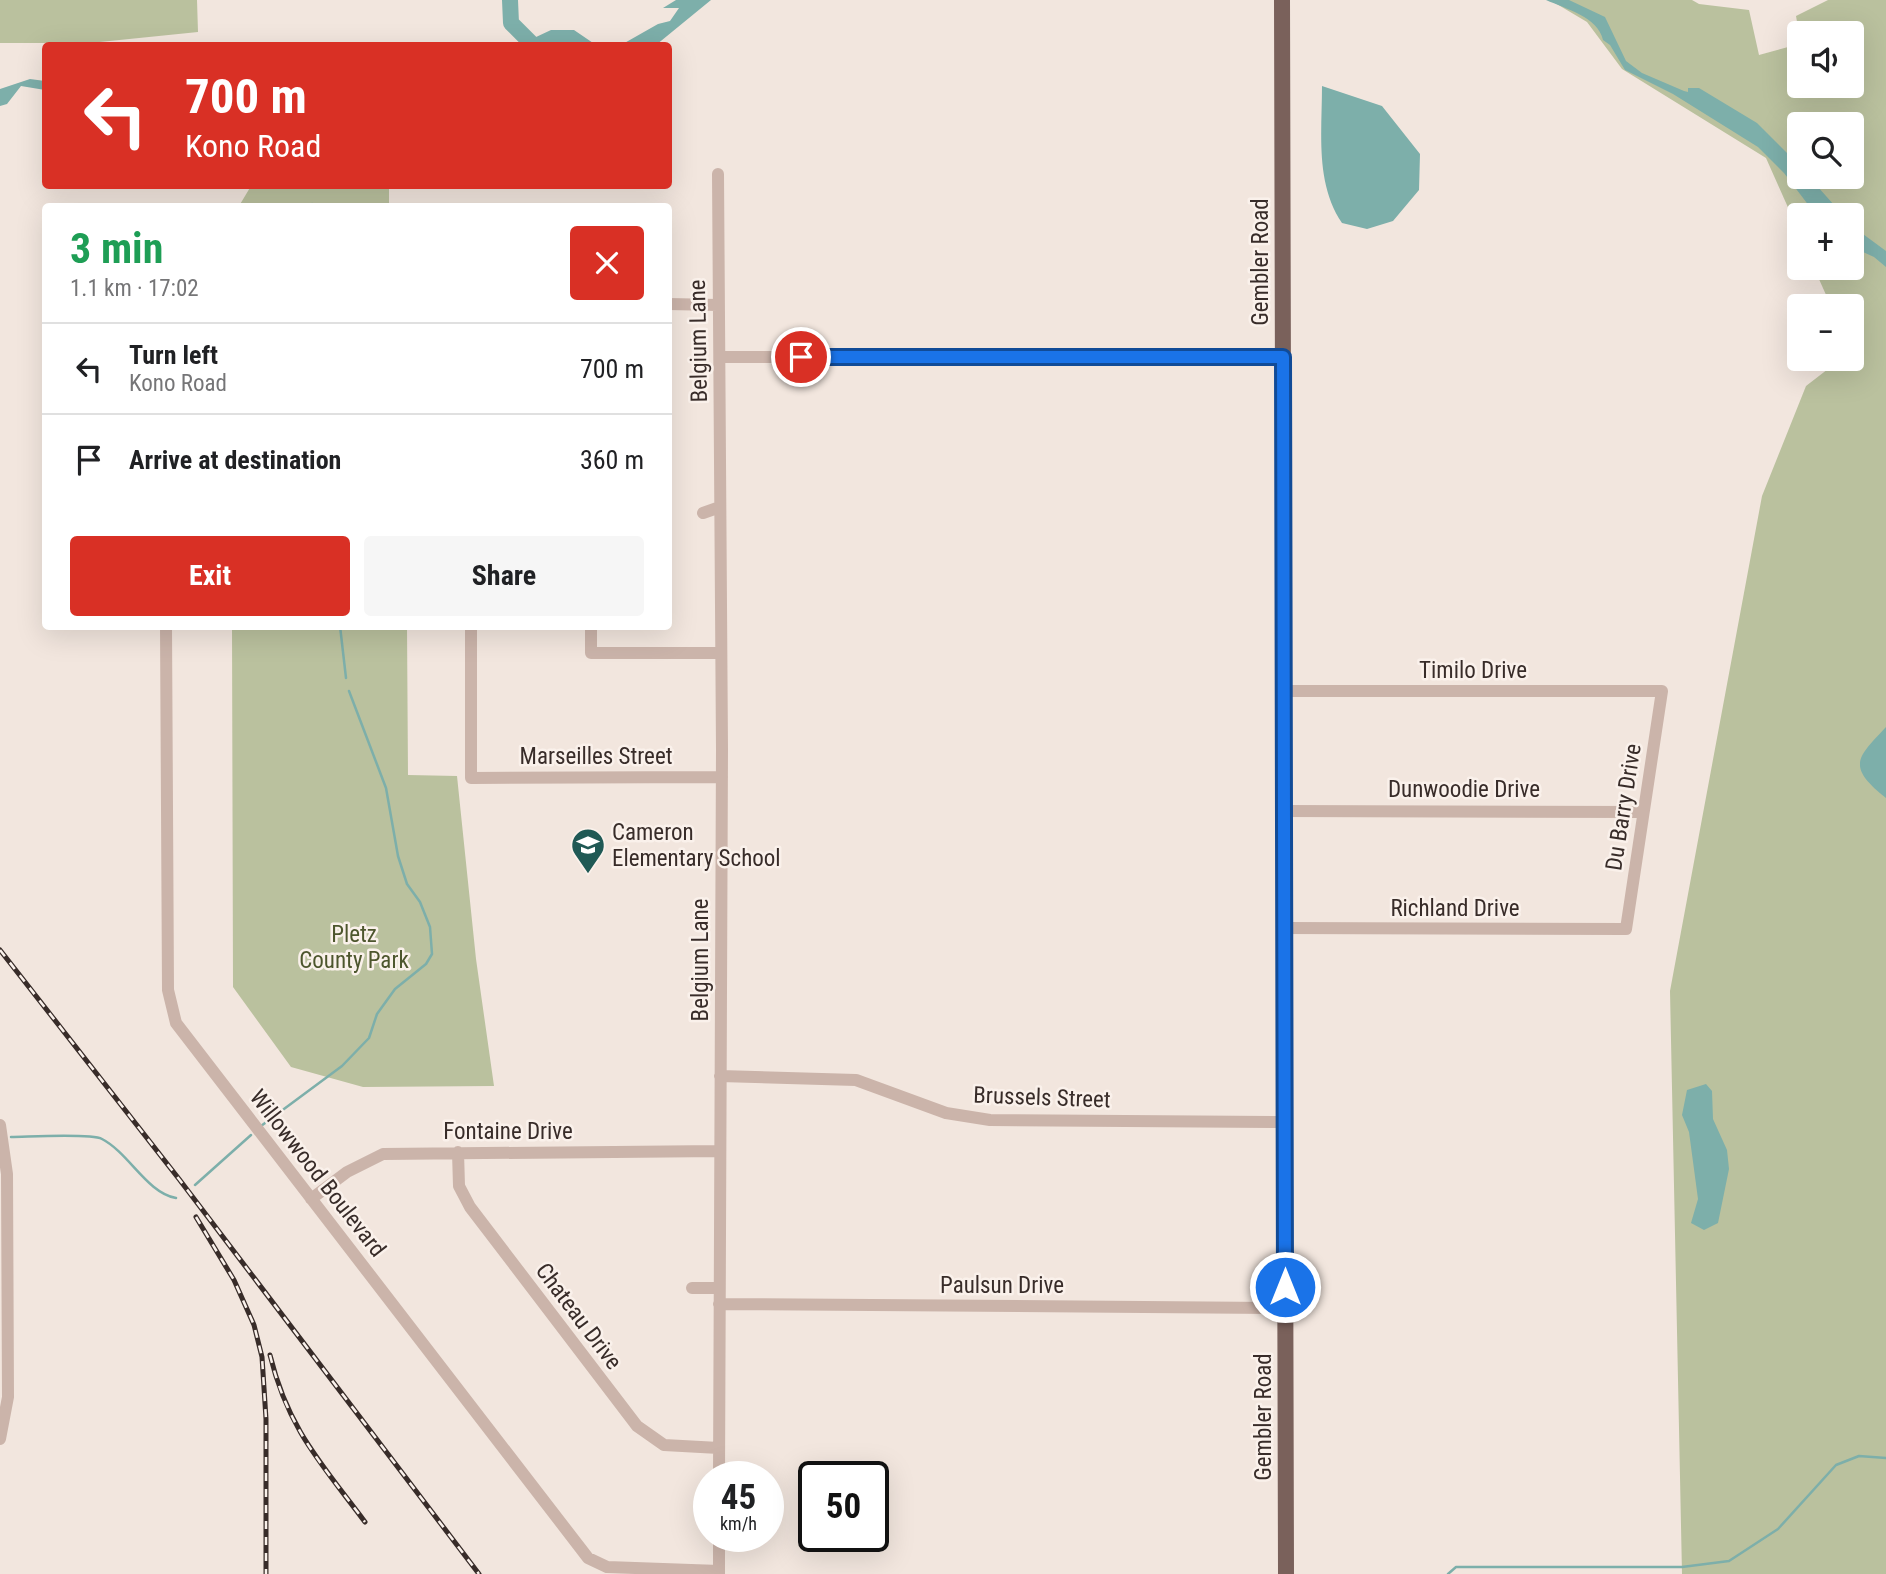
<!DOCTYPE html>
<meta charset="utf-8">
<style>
:root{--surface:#fff;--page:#f6f6f6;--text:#202124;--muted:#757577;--line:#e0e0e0;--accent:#d93025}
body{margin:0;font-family:"Roboto Condensed",sans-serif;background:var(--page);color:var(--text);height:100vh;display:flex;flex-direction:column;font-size:26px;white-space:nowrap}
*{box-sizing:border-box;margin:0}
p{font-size:23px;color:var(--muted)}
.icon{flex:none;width:38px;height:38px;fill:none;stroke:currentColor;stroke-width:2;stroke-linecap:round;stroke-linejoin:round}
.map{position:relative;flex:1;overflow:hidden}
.drawer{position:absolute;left:42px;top:203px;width:630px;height:427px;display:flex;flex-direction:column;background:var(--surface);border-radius:7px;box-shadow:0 7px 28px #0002}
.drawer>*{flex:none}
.top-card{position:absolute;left:42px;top:42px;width:630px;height:147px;border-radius:7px;box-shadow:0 7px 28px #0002;background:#d93025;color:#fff;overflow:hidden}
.buttons{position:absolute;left:1787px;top:21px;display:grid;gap:14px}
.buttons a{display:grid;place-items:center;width:77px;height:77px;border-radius:7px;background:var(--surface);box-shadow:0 7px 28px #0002;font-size:35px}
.speed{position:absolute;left:693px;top:1461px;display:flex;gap:14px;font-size:35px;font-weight:700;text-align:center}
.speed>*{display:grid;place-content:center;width:91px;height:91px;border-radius:50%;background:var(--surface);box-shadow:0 7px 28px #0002;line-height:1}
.speed small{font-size:18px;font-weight:400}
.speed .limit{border:4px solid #111;border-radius:10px;background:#fff;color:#111}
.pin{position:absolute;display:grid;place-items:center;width:60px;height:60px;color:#fff;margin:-30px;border:4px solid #fff;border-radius:50%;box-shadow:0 2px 7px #0007}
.me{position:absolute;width:77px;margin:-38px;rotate:0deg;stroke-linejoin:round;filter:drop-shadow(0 0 5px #0008)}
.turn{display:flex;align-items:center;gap:24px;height:147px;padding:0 28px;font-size:32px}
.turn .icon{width:91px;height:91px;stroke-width:2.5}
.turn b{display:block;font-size:49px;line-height:60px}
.round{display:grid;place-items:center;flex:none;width:74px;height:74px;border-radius:7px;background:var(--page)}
.head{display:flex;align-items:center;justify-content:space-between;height:119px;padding:0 28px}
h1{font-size:42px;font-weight:700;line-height:52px;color:#1e9e55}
.cta{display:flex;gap:14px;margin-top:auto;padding:14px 28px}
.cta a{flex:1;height:80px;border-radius:7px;background:var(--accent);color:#fff;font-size:28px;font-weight:700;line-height:80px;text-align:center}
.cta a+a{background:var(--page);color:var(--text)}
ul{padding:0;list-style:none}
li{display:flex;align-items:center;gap:21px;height:91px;padding:0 28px;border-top:2px solid var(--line)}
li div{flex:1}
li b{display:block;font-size:26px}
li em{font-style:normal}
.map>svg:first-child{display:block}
.green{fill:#bac19e;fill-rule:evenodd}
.water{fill:#7dafaa}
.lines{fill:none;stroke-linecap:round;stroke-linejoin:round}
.stream{stroke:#7dafaa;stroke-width:2.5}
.river{stroke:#7dafaa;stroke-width:16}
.minor{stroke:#cbb4aa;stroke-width:12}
.major{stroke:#7a615b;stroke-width:16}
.rail-casing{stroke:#382c29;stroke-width:5}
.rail{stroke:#faf1eb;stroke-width:2.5;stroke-dasharray:8;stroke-linecap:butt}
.route-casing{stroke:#114b97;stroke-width:18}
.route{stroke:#1a73e8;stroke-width:12}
.labels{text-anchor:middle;stroke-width:5;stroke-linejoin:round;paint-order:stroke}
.street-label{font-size:23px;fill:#382c29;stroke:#faf1eb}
.poi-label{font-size:23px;fill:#382c29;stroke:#faf1eb;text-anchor:start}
.park-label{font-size:23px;fill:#4d562d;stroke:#faf1eb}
</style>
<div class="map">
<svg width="1886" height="1574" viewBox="0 0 1886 1574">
<rect width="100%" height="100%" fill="#f2e6de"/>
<path class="green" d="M0,0H197L198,32L90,43H0Z
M1550,0H1692L1699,4L1749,10L1759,55L1799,44V86H1852V33H1799L1796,16L1828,0H1886V1574H1682L1670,991L1762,496L1806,386L1841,359H1852V306H1831L1814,268H1852V215H1799V232L1766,158L1622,69L1587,22ZM1799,124H1852V177H1799Z
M251,186H389V206H239Z
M232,627H407L408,775L457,776L476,959L494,1086L363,1087L291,1067L233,987Z"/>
<path class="water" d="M676,0H711L656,45H621L658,24L670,21L679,8H663Z
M1546,0H1569L1605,17L1626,61L1642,73L1684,91L1688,92V88H1699L1757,123L1799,165V177H1809L1843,215H1816L1784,173L1758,147L1673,94L1625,70L1610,45L1603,40C1598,17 1566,9 1546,0Z
M551,30H574L596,45H519Z
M30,79L45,81V90L21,86L7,104L0,106V89Z
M1322,86L1382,106L1420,154L1419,190L1393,221L1367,229L1342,223C1315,183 1322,132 1322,86Z
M1852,226L1886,251V267L1874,257L1852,247Z
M1886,727V798C1846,766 1857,758 1886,727Z
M1706,1084L1712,1091L1713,1119L1727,1150L1729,1169L1718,1223L1704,1230L1691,1223L1698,1199L1689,1132L1682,1115L1687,1090Z"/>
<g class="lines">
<path class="stream" d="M312,204L313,206
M340,626L346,678
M261,1126L342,1066L369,1038L377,1014L395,989L426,964L432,954L430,927L420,902L407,884L398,856L386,788L349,691
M11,1137C27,1137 91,1133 102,1139C129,1153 147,1193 176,1198
M195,1185L251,1135
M1448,1574L1456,1567H1682L1729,1561L1778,1529L1836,1465L1859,1456L1886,1458"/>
<path class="river" d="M510,0L511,23L534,46"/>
<path class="minor" d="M718,174L722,749L719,1477
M668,304L718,305
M720,357H1283
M703,513L720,507
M166,626L168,990L176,1023L588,1558L607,1567L719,1571
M471,626V778L722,777
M591,626V653H721
M1284,691H1662L1626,929L1284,928
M1284,811L1643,812
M720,1076L856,1080L946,1113L990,1120L1285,1122
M0,1125L7,1174L8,1397L0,1439
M458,1152L459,1186L470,1207L637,1426L664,1445L719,1448
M311,1199L347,1172L383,1154L720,1151
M692,1288H719
M719,1304L1285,1308
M719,1536V1574"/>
<path class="major" d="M1282,0L1286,1574"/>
<g class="rail-casing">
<path id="rail" d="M0,950L179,1179L479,1574
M196,1217L234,1280L254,1325L262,1357L266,1419V1574
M270,1355C288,1429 321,1463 365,1522"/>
</g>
<use href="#rail" class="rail"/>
</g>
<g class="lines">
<g class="route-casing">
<path id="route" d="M801,357H1283L1285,1287"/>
</g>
<use href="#route" class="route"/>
</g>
<defs>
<g id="school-pin" transform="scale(1.75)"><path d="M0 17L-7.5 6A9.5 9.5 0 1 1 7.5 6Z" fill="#1f5955" stroke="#faf1eb"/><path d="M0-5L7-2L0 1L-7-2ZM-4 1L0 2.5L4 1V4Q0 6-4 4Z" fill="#fff"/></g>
</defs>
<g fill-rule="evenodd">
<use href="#school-pin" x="588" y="845"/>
</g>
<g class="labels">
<g class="street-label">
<text transform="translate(1260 262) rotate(-90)" y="8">Gembler Road</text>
<text transform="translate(698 341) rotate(-91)" y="8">Belgium Lane</text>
<text x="1473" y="678">Timilo Drive</text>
<text x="596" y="764">Marseilles Street</text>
<text x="1464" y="797">Dunwoodie Drive</text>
<text transform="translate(1623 807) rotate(-81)" y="8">Du Barry Drive</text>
<text x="1455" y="916">Richland Drive</text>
<text transform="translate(700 960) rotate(-90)" y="8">Belgium Lane</text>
<text transform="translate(1042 1097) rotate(2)" y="8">Brussels Street</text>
<text x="508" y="1139">Fontaine Drive</text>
<text transform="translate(318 1173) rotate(52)" y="8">Willowwood Boulevard</text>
<text x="1002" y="1293">Paulsun Drive</text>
<text transform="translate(579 1316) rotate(53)" y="8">Chateau Drive</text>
<text transform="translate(1263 1417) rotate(-90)" y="8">Gembler Road</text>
</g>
<g class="poi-label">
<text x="612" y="840">Cameron<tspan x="612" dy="26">Elementary School</tspan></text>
</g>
<g class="park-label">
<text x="354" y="942">Pletz<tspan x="354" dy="26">County Park</tspan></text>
</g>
</g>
</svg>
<div class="buttons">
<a><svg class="icon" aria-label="sound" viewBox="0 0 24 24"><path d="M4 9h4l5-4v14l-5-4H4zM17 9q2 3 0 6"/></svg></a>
<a><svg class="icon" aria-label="search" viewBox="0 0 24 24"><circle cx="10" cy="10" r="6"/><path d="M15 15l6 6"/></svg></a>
<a>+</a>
<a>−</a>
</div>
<div class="speed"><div>45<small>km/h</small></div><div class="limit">50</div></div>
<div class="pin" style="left:801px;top:357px;background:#d93025"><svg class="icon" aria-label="arrive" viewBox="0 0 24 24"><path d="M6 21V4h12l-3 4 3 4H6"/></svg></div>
<svg class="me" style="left:1285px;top:1287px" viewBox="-20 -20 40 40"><circle r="17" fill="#1a73e8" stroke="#fff" stroke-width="3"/><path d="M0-11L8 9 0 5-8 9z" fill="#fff"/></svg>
<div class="top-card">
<div class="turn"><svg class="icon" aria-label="left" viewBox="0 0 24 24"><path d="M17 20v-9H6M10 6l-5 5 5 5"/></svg><div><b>700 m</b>Kono Road</div></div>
</div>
<section class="drawer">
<div class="head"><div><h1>3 min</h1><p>1.1 km · 17:02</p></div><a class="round" style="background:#d93025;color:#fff"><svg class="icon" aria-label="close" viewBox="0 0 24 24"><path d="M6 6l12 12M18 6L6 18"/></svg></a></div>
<ul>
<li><svg class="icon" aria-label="left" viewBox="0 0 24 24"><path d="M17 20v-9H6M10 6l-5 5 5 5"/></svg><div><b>Turn left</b><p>Kono Road</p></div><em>700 m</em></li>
<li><svg class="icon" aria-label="arrive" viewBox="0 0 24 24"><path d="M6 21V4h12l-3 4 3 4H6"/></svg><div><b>Arrive at destination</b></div><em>360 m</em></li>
</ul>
<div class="cta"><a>Exit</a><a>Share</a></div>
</section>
</div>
